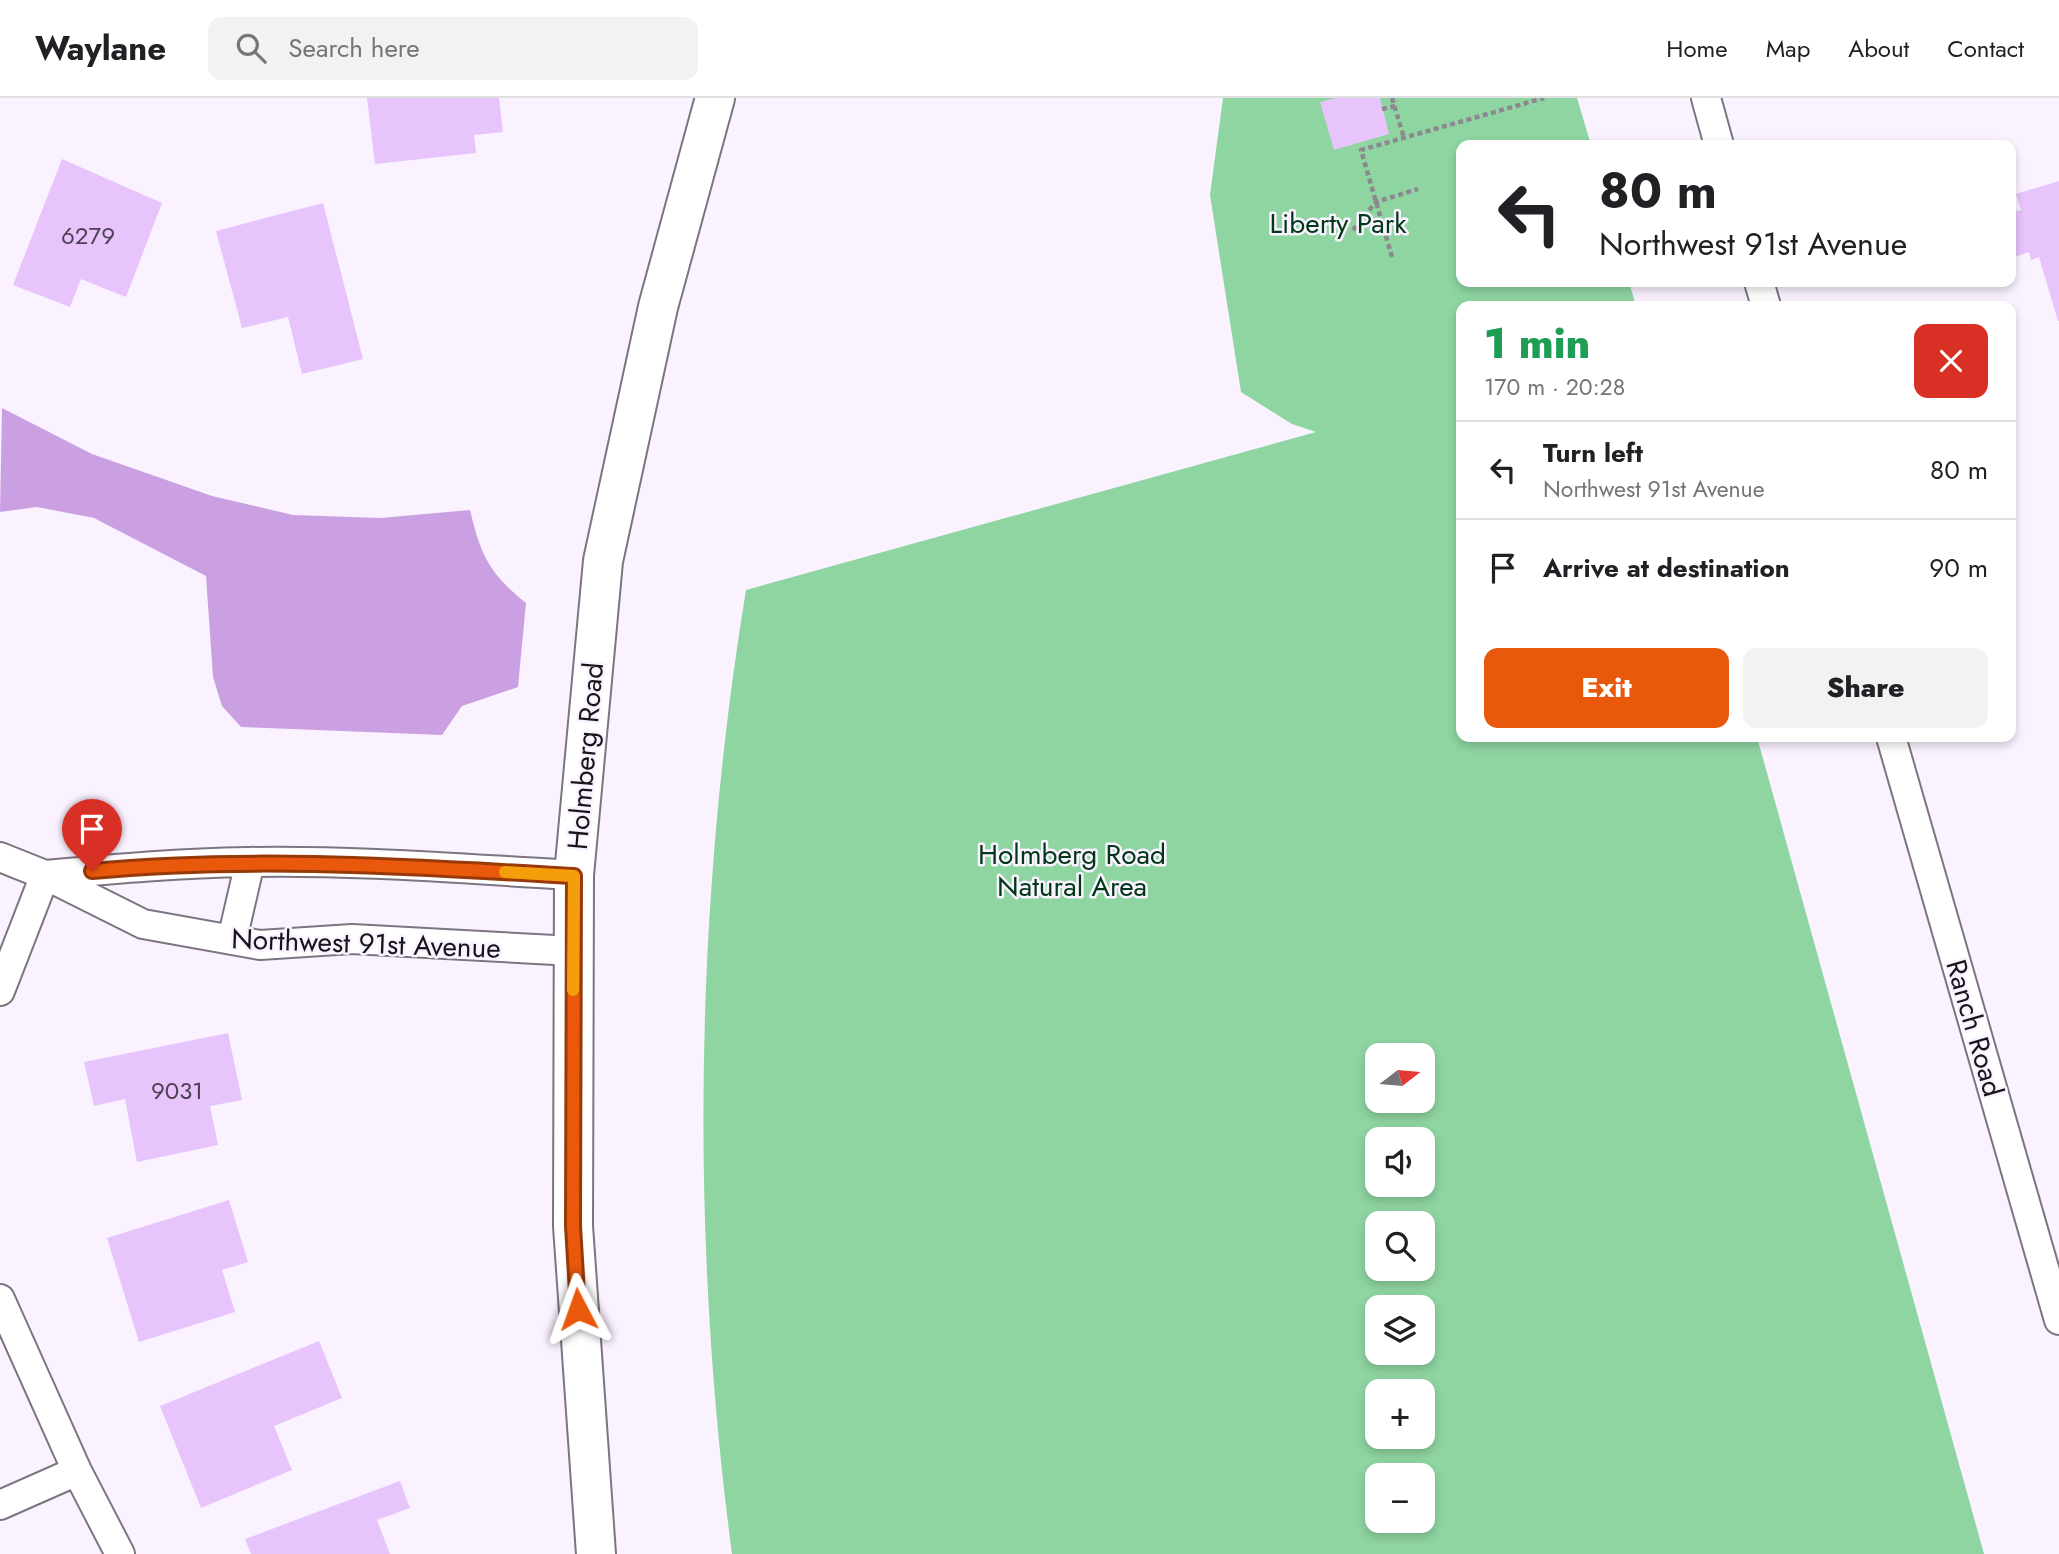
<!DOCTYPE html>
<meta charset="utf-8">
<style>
:root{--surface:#fff;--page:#f2f2f2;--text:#202124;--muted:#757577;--line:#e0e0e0;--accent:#ea580c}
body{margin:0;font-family:Jost,sans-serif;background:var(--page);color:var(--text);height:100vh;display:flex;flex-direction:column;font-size:26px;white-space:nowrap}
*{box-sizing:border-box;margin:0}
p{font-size:23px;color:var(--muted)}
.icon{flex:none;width:38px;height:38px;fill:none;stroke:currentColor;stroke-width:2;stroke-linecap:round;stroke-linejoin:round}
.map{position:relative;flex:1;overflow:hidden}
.details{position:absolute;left:1456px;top:203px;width:560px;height:441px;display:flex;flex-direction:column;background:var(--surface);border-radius:14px;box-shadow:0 4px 10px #0003}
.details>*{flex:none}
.banner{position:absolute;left:1456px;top:42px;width:560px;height:147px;border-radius:14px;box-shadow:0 4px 10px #0003;background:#fff;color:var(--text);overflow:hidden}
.needle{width:46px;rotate:74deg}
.fabs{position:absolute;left:1365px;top:945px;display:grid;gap:14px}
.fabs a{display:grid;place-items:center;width:70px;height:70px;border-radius:14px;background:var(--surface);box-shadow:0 4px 10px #0003;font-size:35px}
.pin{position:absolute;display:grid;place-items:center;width:60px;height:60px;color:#fff;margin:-72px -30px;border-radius:50% 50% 50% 0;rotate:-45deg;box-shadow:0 0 7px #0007}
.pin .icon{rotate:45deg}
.me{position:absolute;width:77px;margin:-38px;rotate:356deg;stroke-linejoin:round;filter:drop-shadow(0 0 5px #0008)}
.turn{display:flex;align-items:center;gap:24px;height:147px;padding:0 28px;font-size:32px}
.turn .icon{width:91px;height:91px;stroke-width:2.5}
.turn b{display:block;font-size:49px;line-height:60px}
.round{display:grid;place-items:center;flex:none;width:74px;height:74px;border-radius:14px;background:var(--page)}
.summary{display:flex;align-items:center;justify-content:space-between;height:119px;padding:0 28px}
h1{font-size:42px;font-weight:800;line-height:52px;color:#1e9e55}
.button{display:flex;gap:14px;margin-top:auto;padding:14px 28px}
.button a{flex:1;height:80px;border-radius:14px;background:var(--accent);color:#fff;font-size:28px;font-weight:800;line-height:80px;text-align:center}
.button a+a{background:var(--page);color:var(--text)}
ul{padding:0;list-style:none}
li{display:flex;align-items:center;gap:21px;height:98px;padding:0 28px;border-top:2px solid var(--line)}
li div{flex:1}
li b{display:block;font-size:26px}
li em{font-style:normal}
header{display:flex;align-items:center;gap:42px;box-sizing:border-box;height:98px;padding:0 35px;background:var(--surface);border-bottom:2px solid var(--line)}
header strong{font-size:33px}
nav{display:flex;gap:38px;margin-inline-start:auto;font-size:24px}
.search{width:490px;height:63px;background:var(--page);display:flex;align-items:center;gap:18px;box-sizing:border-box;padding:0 24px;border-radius:14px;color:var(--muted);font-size:26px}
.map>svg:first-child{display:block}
.green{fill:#8ed5a1;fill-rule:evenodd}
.water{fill:#cba0e2}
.building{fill:#e7c4fb}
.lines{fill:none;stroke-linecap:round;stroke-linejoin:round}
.street-casing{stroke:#7d7482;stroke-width:32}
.secondary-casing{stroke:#7d7482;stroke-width:42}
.path{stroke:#8d8790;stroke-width:4.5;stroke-dasharray:5 3.5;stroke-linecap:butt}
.street{stroke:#fff;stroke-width:28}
.secondary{stroke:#fff;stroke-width:38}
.route-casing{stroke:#983908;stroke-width:18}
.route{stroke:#ea580c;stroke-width:12}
.slow{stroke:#f59e0b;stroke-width:12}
.labels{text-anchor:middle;stroke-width:5;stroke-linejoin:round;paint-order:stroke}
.number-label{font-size:24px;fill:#4c4052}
.park-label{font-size:28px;fill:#003817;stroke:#faf2ff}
.street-label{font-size:28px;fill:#18141a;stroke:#faf2ff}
</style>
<header>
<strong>Waylane</strong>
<div class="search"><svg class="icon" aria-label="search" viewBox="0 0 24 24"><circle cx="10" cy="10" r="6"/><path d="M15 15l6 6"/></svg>Search here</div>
<nav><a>Home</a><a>Map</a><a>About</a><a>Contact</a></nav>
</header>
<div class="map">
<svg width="2059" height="1456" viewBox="0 0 2059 1456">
<rect width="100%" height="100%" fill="#faf2ff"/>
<path class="green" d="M1223,0H1577L1591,47H1461V184H1629L1636,208H1461V639H1757L1984,1456H732C690,1139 694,808 746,492L1316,334L1292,326L1241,294L1210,97ZM1377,957H1423V1003H1377ZM1377,1041H1423V1087H1377ZM1377,1125H1423V1171H1377ZM1377,1209H1423V1255H1377ZM1377,1293H1423V1339H1377ZM1377,1377H1423V1423H1377Z"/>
<path class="water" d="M2,310L92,356L212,398L293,417L380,420L470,412C481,458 489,475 526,505L518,589L462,608L442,637L241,629L222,608L213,579L206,478L94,420L37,409L0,414Z"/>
<path class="building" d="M367,0H499L503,34L474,37L476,55L375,66Z
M1336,0H1380L1389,36L1334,52L1320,4Z
M62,61L162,105L126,199L81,181L70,209L13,187Z
M2059,83V223H2058L2039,159L2031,162L2029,154L2011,160V115L2021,112L2016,96Z
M323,105L363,261L302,276L288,219L242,230L216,133Z
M228,935L242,1002L210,1008L218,1047L137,1064L125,1001L94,1008L84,964Z
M229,1102L248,1164L222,1172L235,1214L139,1244L107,1140Z
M319,1243L342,1300L274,1328L292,1372L201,1410L160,1308Z
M400,1383L410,1410L377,1422L390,1456H251L245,1441Z"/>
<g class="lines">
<g class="street-casing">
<path id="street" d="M1706,0L1719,47
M1759,184L1766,208
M1891,639L2059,1222
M0,759L45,777L143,826L260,847L352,841L573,853
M45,777C113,771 180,765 248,764C357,762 465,771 574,777
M232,842L250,764
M0,893L45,777
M0,1201L77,1373L120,1456
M0,1407L77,1373"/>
</g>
<g class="secondary-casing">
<path id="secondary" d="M596,1456L573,1128L574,777L603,463L658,209L715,0"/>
</g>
<path class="path" d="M1392,0L1404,40
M1382,11L1395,8
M1353,132L1376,104L1418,91
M1392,159L1361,52L1544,0"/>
<use href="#street" class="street"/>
<use href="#secondary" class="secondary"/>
</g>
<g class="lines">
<g class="route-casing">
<path id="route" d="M92,773C253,758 413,769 574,778L573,1128L578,1211"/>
</g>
<use href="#route" class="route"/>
<path class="slow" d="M505,774L574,778L573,892"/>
</g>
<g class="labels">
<g class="number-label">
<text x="88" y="146">6279</text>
<text x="177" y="1001">9031</text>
</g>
<g class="park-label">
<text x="1338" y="135">Liberty Park</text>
<text x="1072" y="766">Holmberg Road<tspan x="1072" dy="32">Natural Area</tspan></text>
</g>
<g class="street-label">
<text transform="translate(585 658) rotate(-85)" y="10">Holmberg Road</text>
<text transform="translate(366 845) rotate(2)" y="10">Northwest 91st Avenue</text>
<text transform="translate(1975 930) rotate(74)" y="10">Ranch Road</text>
</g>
</g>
</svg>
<div class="fabs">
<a><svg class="needle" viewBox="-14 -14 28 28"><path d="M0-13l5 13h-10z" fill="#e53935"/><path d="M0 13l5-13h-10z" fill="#757577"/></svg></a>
<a><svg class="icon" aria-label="sound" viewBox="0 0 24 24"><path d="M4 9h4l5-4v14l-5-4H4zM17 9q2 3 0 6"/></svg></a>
<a><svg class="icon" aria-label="search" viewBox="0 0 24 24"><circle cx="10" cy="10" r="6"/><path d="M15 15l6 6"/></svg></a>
<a><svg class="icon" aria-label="layers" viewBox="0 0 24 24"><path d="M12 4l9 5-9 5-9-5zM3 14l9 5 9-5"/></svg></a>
<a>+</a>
<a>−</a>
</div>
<div class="pin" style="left:92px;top:773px;background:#d93025"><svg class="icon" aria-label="arrive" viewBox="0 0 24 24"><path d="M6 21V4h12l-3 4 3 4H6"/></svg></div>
<svg class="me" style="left:578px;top:1211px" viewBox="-20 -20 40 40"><path d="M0-17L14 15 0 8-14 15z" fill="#ea580c" stroke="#fff" stroke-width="4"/></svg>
<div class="banner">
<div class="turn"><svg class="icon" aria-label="left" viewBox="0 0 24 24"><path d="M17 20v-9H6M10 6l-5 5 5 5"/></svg><div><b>80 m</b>Northwest 91st Avenue</div></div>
</div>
<section class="details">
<div class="summary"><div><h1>1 min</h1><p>170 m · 20:28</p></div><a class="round" style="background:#d93025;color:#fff"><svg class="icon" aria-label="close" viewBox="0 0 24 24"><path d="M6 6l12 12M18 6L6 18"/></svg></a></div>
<ul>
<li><svg class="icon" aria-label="left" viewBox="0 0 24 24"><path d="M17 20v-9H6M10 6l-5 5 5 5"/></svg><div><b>Turn left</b><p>Northwest 91st Avenue</p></div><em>80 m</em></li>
<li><svg class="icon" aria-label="arrive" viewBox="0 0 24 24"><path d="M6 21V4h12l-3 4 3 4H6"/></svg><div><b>Arrive at destination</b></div><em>90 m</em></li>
</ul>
<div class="button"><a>Exit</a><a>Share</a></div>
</section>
</div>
